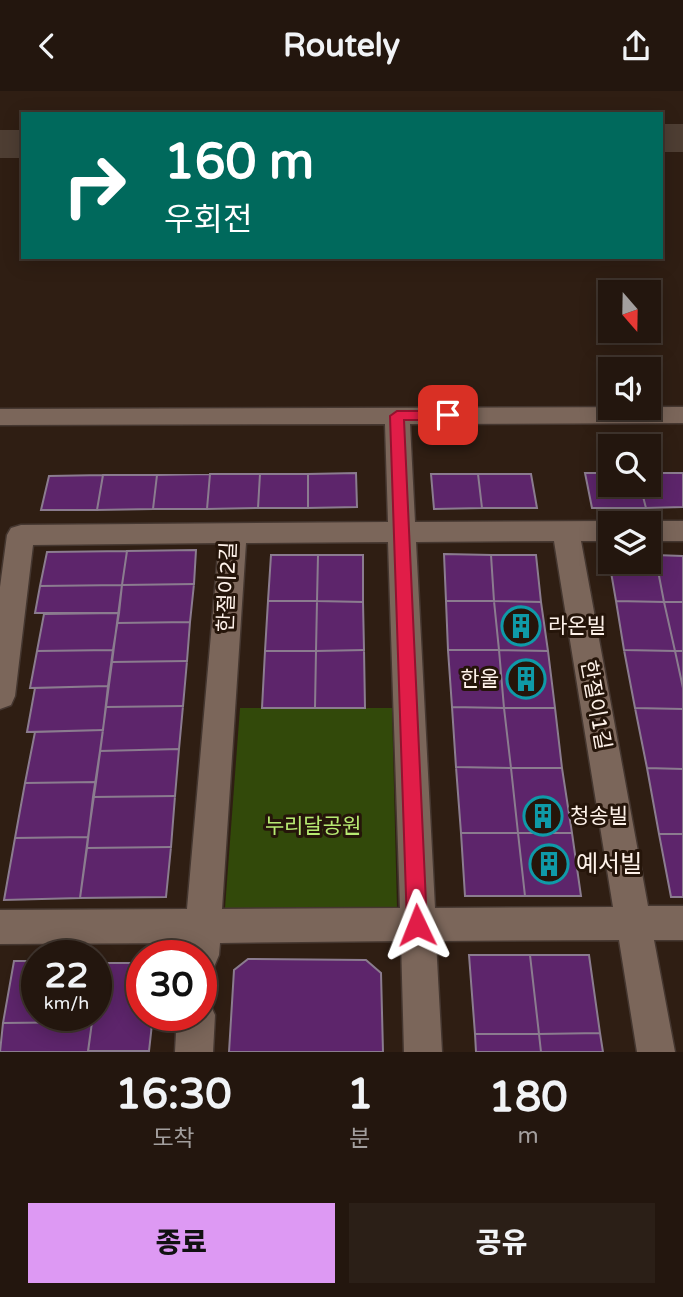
<!DOCTYPE html>
<html lang="ko">
<meta charset="utf-8">
<style>
:root{--surface:#23160e;--page:#2b1f17;--text:#f1f3f6;--muted:#a39f9e;--line:#40352e;--accent:#dd99f3}
body{margin:0;font-family:"Varela Round","Noto Sans KR",sans-serif;background:var(--page);color:var(--text);height:100vh;display:flex;flex-direction:column;font-size:26px;white-space:nowrap}
*{box-sizing:border-box;margin:0}
p{font-size:23px;color:var(--muted)}
.icon{flex:none;width:38px;height:38px;fill:none;stroke:currentColor;stroke-width:2;stroke-linecap:round;stroke-linejoin:round}
.map{position:relative;height:961px;overflow:hidden}
.sheet{display:flex;flex-direction:column;background:var(--surface);flex:1}
.sheet>*{flex:none}
.hud{position:absolute;left:21px;top:21px;width:642px;height:147px;border-radius:0px;box-shadow:0 4px 18px #0003,0 0 0 2px var(--line);background:#00695c;color:#fff;overflow:hidden}
.needle{width:46px;rotate:160deg}
.controls{position:absolute;left:598px;top:189px;display:grid;gap:14px}
.controls a{display:grid;place-items:center;width:63px;height:63px;border-radius:0px;background:var(--surface);box-shadow:0 4px 18px #0003,0 0 0 2px var(--line);font-size:35px}
.speed{position:absolute;left:21px;top:849px;display:flex;gap:14px;font-size:35px;font-weight:700;text-align:center}
.speed>*{display:grid;place-content:center;width:91px;height:91px;border-radius:50%;background:var(--surface);box-shadow:0 4px 18px #0003,0 0 0 2px var(--line);line-height:1}
.speed small{font-size:18px;font-weight:400}
.speed .limit{border:10px solid #d22;background:#fff;color:#111}
.pin{position:absolute;display:grid;place-items:center;width:60px;height:60px;color:#fff;margin:-30px;border-radius:14px;box-shadow:0 4px 10px #0006}
.me{position:absolute;width:77px;margin:-38px;rotate:358deg;stroke-linejoin:round;filter:drop-shadow(0 0 5px #0008)}
.turn{display:flex;align-items:center;gap:24px;height:147px;padding:0 28px;font-size:32px}
.turn .icon{width:91px;height:91px;stroke-width:2.5}
.turn b{display:block;font-size:49px;line-height:60px}
.eta{display:flex;justify-content:space-evenly;align-items:center;height:119px;text-align:center}
.eta b{font-size:42px;font-weight:800;line-height:49px}
.action{display:flex;gap:14px;margin-top:auto;padding:14px 28px}
.action a{flex:1;height:80px;border-radius:0px;background:var(--accent);color:#111;font-size:28px;font-weight:800;line-height:80px;text-align:center}
.action a+a{background:var(--page);color:var(--text)}
header{display:flex;justify-content:space-between;align-items:center;height:91px;padding:0 28px;background:var(--surface);font-size:32px;font-weight:800}
.map>svg:first-child{display:block}
.green{fill:#32490a}
.building{fill:#5d256b;stroke:#8b7c8f;stroke-width:2}
.lines{fill:none;stroke-linecap:round;stroke-linejoin:round}
.highway-tunnel{stroke:#4e3e33;stroke-width:28;stroke-dasharray:28 14;stroke-linecap:butt}
.street-casing{stroke:#453730;stroke-width:3}
.street{fill:#7b665a;fill-rule:evenodd}
.route{fill:#e11d48;stroke:#92132f;stroke-width:2}
.labels{text-anchor:middle;stroke-width:6;stroke-linejoin:round;paint-order:stroke}
.street-label{font-size:21px;fill:#fef2ea;stroke:#25150a}
.poi-label{font-size:21px;fill:#fef2ea;stroke:#25150a;text-anchor:start}
.park-label{font-size:21px;fill:#b7e972;stroke:#25150a}
.near-poi-label{font-size:24px;fill:#fef2ea;stroke:#25150a;text-anchor:start}
</style>
<header><svg class="icon" aria-label="back" viewBox="0 0 24 24"><path d="M15 5l-7 7 7 7"/></svg>Routely<svg class="icon" aria-label="share" viewBox="0 0 24 24"><path d="M12 15V3M7 8l5-5 5 5M5 13v7h14v-7"/></svg></header>
<div class="map">
<svg width="683" height="961" viewBox="0 0 683 961">
<rect width="100%" height="100%" fill="#2f1e13"/>
<path class="green" d="M240,617H392L397,817H225Z"/>
<path class="building" d="M356,382L357,416L308,417V383Z
M585,382H611V394H640L646,417H592Z
M649,382H683V416L646,417L640,394H649Z
M210,383L207,418H153L157,384Z
M210,383H260L258,417L207,418Z
M260,383H308V417H258Z
M431,383H478L482,417L434,418Z
M478,383H531L537,417H482Z
M103,384L97,419H41L49,385Z
M103,384H157L153,418L97,419Z
M196,459L194,493L122,494L127,460Z
M127,460L122,494L40,495L47,461Z
M444,463L491,464L494,510H446Z
M271,464H318L317,510H268Z
M318,464H363V511L317,510Z
M491,464H536L541,511L494,510Z
M608,464H611V471H649V464H655L664,511L616,510Z
M655,464L683,465V511H664Z
M194,493L190,531L117,532L122,494Z
M122,494L119,522H35L40,495Z
M268,510H317L316,560H265Z
M317,510L363,511L364,559L316,560Z
M446,510H494L499,559H448Z
M494,510L541,511L548,560L499,559Z
M616,510L664,511L675,560L624,559Z
M664,511H683V560H675Z
M119,522L113,559L37,560L44,523Z
M190,531L187,570L112,571L117,532Z
M113,559L108,595L30,597L37,560Z
M364,559L365,617H315L316,560Z
M448,559H499L504,617L452,616Z
M499,559L548,560L555,617H504Z
M624,559L675,560L683,597V618L635,617Z
M265,560H316L315,617H262Z
M675,560H683V597Z
M187,570L183,615L106,616L112,571Z
M108,595L103,639L27,641L35,597Z
M183,615L179,658L100,660L106,616Z
M452,616L504,617L511,677L456,676Z
M504,617H555L562,677H511Z
M635,617L683,618V678L647,677Z
M103,639L96,691L25,692L35,641Z
M179,658L175,705L93,706L100,660Z
M456,676L511,677L518,742H461Z
M511,677H562L572,742H518Z
M647,677L683,678V743H659Z
M96,691L88,746L15,747L25,692Z
M175,705L171,756L87,757L93,706Z
M461,742H518L525,805H465Z
M518,742H572L581,805H525Z
M659,743H683V806H671Z
M88,746L80,807L4,809L15,747Z
M171,756L166,806L80,807L87,757Z
M469,864H530L539,943H475Z
M530,864H589L600,942L539,943Z
M248,868L366,869L381,882L383,961H229L234,879Z
M14,870H37V924H93L92,931L3,932Z
M100,872H142V924H153L149,960H88L93,924H96Z
M92,931L88,961H0L3,932Z
M600,942L603,961H541L539,943Z
M475,943H539L541,961H476Z"/>
<g class="lines">
<path class="highway-tunnel" d="M662,47H683
M0,53H23"/>
<g class="street-casing">
<path id="street" d="M683,316V332L410,333L415,431L611,430L618,432H611V450H581L648,815H683V849H654L675,961H637L619,849L436,850L442,961H404L401,850L220,852L219,864L214,876L201,881V864H183L184,852L0,853V819L187,818L219,452L33,454L15,605L11,614L0,618V496L7,444L11,437L21,434L388,431L385,333L0,334V318ZM554,450L613,816L435,817L416,451ZM388,451L400,817L222,818L246,452Z
M649,430H683V450H649V432H642Z
M201,908L209,911L215,924L213,961H175L177,924H201Z"/>
</g>
<use href="#street" class="street"/>
</g>
<path class="route" d="M397,320H448L455,324L448,329H404L427,834L424,841L417,843L410,841L407,834L390,325Z"/>
<defs>
<g id="building-ring" transform="scale(2.0125)"><circle r="9.5" fill="#25150a" stroke="#0f9aa8" stroke-width="1.5"/><path d="M-4-6H4V6H1V3H-1V6H-4ZM-2.5-4.3h1.7v1.8h-1.7ZM.8-4.3h1.7v1.8H.8ZM-2.5-1h1.7V.8h-1.7ZM.8-1h1.7V.8H.8Z" fill="#0f9aa8"/></g>
</defs>
<g fill-rule="evenodd">
<use href="#building-ring" x="521" y="535"/>
<use href="#building-ring" x="526" y="588"/>
<use href="#building-ring" x="543" y="725"/>
<use href="#building-ring" x="549" y="773"/>
</g>
<g class="labels">
<g class="street-label">
<text transform="translate(227 496) rotate(-88)" y="7">한절이2길</text>
<text transform="translate(596 614) rotate(80)" y="7">한절이1길</text>
</g>
<g class="poi-label">
<text x="548" y="542">라온빌</text>
<text x="499" y="595" text-anchor="end">한울</text>
<text x="570" y="732">청송빌</text>
</g>
<g class="park-label">
<text x="313" y="742">누리달공원</text>
</g>
<g class="near-poi-label">
<text x="576" y="781">예서빌</text>
</g>
</g>
</svg>
<div class="controls">
<a><svg class="needle" viewBox="-14 -14 28 28"><path d="M0-13l5 13h-10z" fill="#e53935"/><path d="M0 13l5-13h-10z" fill="#a39f9e"/></svg></a>
<a><svg class="icon" aria-label="sound" viewBox="0 0 24 24"><path d="M4 9h4l5-4v14l-5-4H4zM17 9q2 3 0 6"/></svg></a>
<a><svg class="icon" aria-label="search" viewBox="0 0 24 24"><circle cx="10" cy="10" r="6"/><path d="M15 15l6 6"/></svg></a>
<a><svg class="icon" aria-label="layers" viewBox="0 0 24 24"><path d="M12 4l9 5-9 5-9-5zM3 14l9 5 9-5"/></svg></a>
</div>
<div class="speed"><div>22<small>km/h</small></div><div class="limit">30</div></div>
<div class="pin" style="left:448px;top:324px;background:#d93025"><svg class="icon" aria-label="arrive" viewBox="0 0 24 24"><path d="M6 21V4h12l-3 4 3 4H6"/></svg></div>
<svg class="me" style="left:417px;top:834px" viewBox="-20 -20 40 40"><path d="M0-17L14 15 0 8-14 15z" fill="#e11d48" stroke="#fff" stroke-width="4"/></svg>
<div class="hud">
<div class="turn"><svg class="icon" aria-label="right" viewBox="0 0 24 24"><path d="M7 20v-9h11M14 6l5 5-5 5"/></svg><div><b>160 m</b>우회전</div></div>
</div>
</div>
<section class="sheet">
<div class="eta">
<div><b>16:30</b><p>도착</p></div>
<div><b>1</b><p>분</p></div>
<div><b>180</b><p>m</p></div>
</div>
<div class="action"><a>종료</a><a>공유</a></div>
</section>
